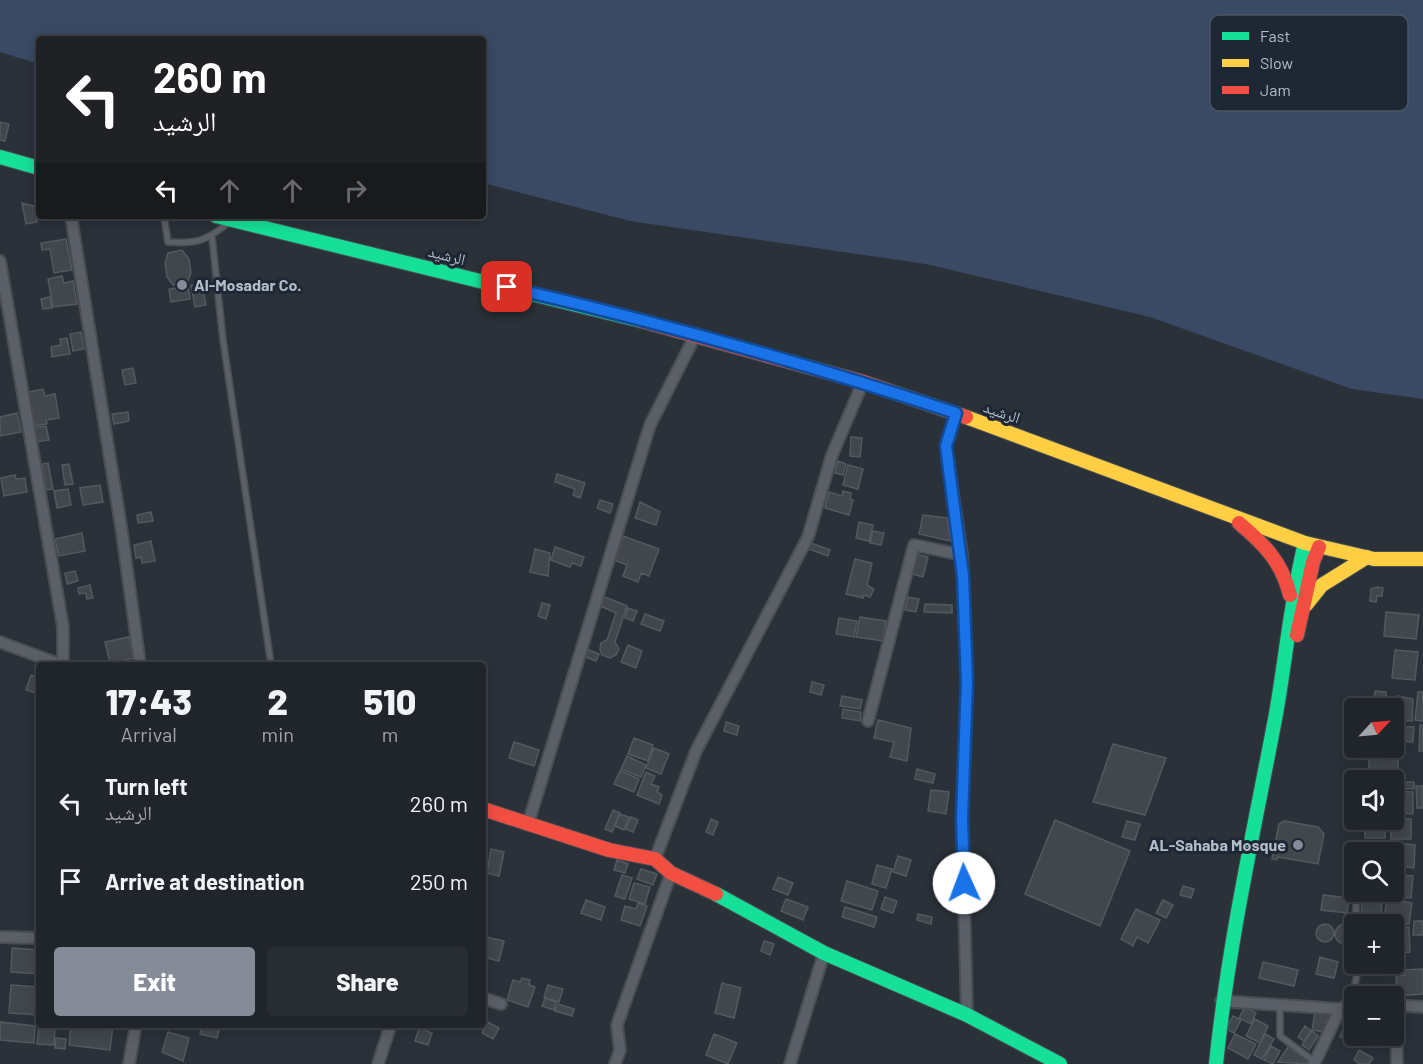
<!DOCTYPE html>
<meta charset="utf-8">
<style>
:root{--surface:#20252b;--page:#282d33;--text:#f1f3f6;--muted:#a2a5a9;--line:#3d4247;--accent:#858c97}
body{margin:0;font-family:Barlow,"Noto Naskh Arabic",sans-serif;background:var(--page);color:var(--text);height:100vh;display:flex;flex-direction:column;font-size:22px;white-space:nowrap}
*{box-sizing:border-box;margin:0}
p{font-size:20px;color:var(--muted)}
.icon{flex:none;width:33px;height:33px;fill:none;stroke:currentColor;stroke-width:2;stroke-linecap:round;stroke-linejoin:round}
.map{position:relative;flex:1;overflow:hidden}
.details{position:absolute;left:36px;top:662px;width:450px;height:366px;display:flex;flex-direction:column;background:var(--surface);border-radius:6px;box-shadow:0 3px 15px #0003,0 0 0 2px var(--line)}
.details>*{flex:none}
.banner{position:absolute;left:36px;top:36px;width:450px;height:183px;border-radius:6px;box-shadow:0 3px 15px #0003,0 0 0 2px var(--line);background:#202124;color:#fff;overflow:hidden}
.needle{width:39px;rotate:64deg}
.fabs{position:absolute;left:1344px;top:698px;display:grid;gap:12px}
.fabs a{display:grid;place-items:center;width:60px;height:60px;border-radius:6px;background:var(--surface);box-shadow:0 3px 15px #0003,0 0 0 2px var(--line);font-size:30px}
.pin{position:absolute;display:grid;place-items:center;width:51px;height:51px;color:#fff;margin:-26px;border-radius:12px;box-shadow:0 3px 9px #0006}
.me{position:absolute;width:66px;margin:-33px;rotate:358deg;stroke-linejoin:round;filter:drop-shadow(0 0 4px #0008)}
.turn{display:flex;align-items:center;gap:21px;height:126px;padding:0 18px;font-size:27px}
.turn .icon{width:78px;height:78px;stroke-width:2.5}
.turn b{display:block;font-size:42px;line-height:51px}
.lanes{display:flex;align-items:center;height:57px;padding:0 18px;background:#0003;justify-content:center;gap:30px;direction:ltr}
.lanes .off{opacity:.35}
.eta{display:flex;justify-content:space-evenly;align-items:center;height:102px;text-align:center}
.eta b{font-size:36px;font-weight:800;line-height:42px}
.cta{display:flex;gap:12px;margin-top:auto;padding:12px 18px}
.cta a{flex:1;height:69px;border-radius:6px;background:var(--accent);color:#fff;font-size:24px;font-weight:800;line-height:69px;text-align:center}
.cta a+a{background:var(--page);color:var(--text)}
ul{padding:0;list-style:none}
li{display:flex;align-items:center;gap:18px;height:78px;padding:0 18px}
li div{flex:1}
li b{display:block;font-size:22px}
li em{font-style:normal}
.map>svg:first-child{display:block}
.water{fill:#3a4a64}
.building{fill:#42474e;stroke:#535861;stroke-width:1.5}
.lines{fill:none;stroke-linecap:round;stroke-linejoin:round}
.lane-casing{stroke:#494d54;stroke-width:8}
.street-casing{stroke:#494d54;stroke-width:14}
.fast-casing{stroke:#494d54;stroke-width:16}
.slow-casing{stroke:#494d54;stroke-width:16}
.jam-casing{stroke:#494d54;stroke-width:16}
.lane{stroke:#5b5f67;stroke-width:5}
.street{stroke:#5b5f67;stroke-width:10}
.fast{stroke:#16e098;stroke-width:14}
.slow{stroke:#ffcf43;stroke-width:14}
.jam{stroke:#f24e42;stroke-width:14}
.route-casing{stroke:#114b97;stroke-width:15}
.route{stroke:#1a73e8;stroke-width:10}
.poi-dot{fill:#858c97;stroke:#1e2734;stroke-width:2}
.labels{text-anchor:middle;stroke-width:6;stroke-linejoin:round;paint-order:stroke}
.street-label{font-size:16px;fill:#b5bdca;stroke:#1e2734}
.poi-label{font-size:16px;font-weight:bold;fill:#b5bdca;stroke:#1e2734;text-anchor:start}
.key{fill:#1e2734;stroke:#4b5461;stroke-width:1.5}
.key-label{font-size:16px;fill:#b5bdca}
</style>
<div class="map">
<svg width="1423" height="1064" viewBox="0 0 1423 1064">
<rect width="100%" height="100%" fill="#2b3139"/>
<path class="water" d="M0,0H1423V399L1352,389L1150,317L926,264L630,221L483,183V39H39V64L0,52Z"/>
<path class="building" d="M0,122L9,124L5,141L0,140Z
M22,203L34,206L37,222L26,224Z
M66,239L72,270L54,273L50,249L42,250L41,243Z
M182,250L189,259L191,273L187,283L173,285L167,277L165,263L168,253Z
M62,276L64,283L73,281L77,304L53,307L48,279Z
M202,284L206,305L195,307L191,285Z
M188,286L190,299L171,302L169,289Z
M50,297L52,308L43,309L41,299Z
M81,332L84,349L73,351L70,334Z
M67,338L70,354L52,357L51,347L61,345L60,339Z
M133,368L136,383L125,385L122,370Z
M43,389L45,396L55,394L59,418L46,420L47,424L35,426L28,392Z
M128,412L129,421L114,424L112,414Z
M17,413L21,432L0,436V417Z
M46,426L49,440L36,442L34,428Z
M851,437L862,438L860,457L850,456Z
M838,461L846,464L843,475L835,473Z
M48,463L53,489L46,490L42,464Z
M69,464L73,484L65,485L62,465Z
M848,465L863,469L858,489L843,485Z
M557,474L585,483L580,498L573,495L575,489L555,482Z
M15,475L16,479L25,478L27,492L4,496L1,478Z
M100,485L103,502L83,505L80,488Z
M68,489L71,505L57,508L54,491Z
M843,491L851,493L850,499L853,500L849,515L825,508L829,492L842,496Z
M600,500L613,504L610,513L597,508Z
M640,502L660,512L656,525L635,518Z
M151,512L153,521L138,523L137,515Z
M923,515L947,518L951,541L919,534Z
M859,522L873,525L869,541L856,538Z
M873,531L884,533L881,545L870,543Z
M82,533L85,551L59,556L55,539Z
M623,536L659,549L649,576L641,573L638,582L623,576L627,565L614,560Z
M151,541L155,561L142,563L141,557L136,558L134,545Z
M811,543L830,550L828,556L809,549Z
M555,547L584,557L581,566L572,563L570,567L551,560Z
M535,549L550,553L548,576L530,572Z
M916,554L928,557L923,577L912,574Z
M855,559L872,563L867,585L874,589L870,597L864,595L863,598L846,594Z
M75,571L78,581L67,584L65,573Z
M90,585L93,598L87,599L86,593L79,594L78,588Z
M1377,587L1383,588L1382,596H1377L1376,602L1370,601L1371,589Z
M600,595L627,606L615,642L619,649L616,655L610,658L602,655L600,649L601,643L607,640L616,613L596,604Z
M908,597L919,599L916,612L905,610Z
M542,603L550,605L546,619L538,616Z
M925,604L952,605V613L924,612Z
M628,608L637,611L633,621L625,618Z
M1386,612L1419,615L1416,639L1384,636Z
M645,614L664,621L660,631L641,624Z
M860,617L886,621L883,641L856,637Z
M839,618L857,621L854,637L836,634Z
M129,637L134,658L110,663L105,642Z
M628,645L642,651L636,668L621,662Z
M584,648L599,654L596,661L581,655Z
M1395,650L1418,652L1415,680L1392,678Z
M31,675L39,678L36,693L26,690Z
M812,682L824,685L821,695L810,692Z
M1375,691L1386,692V701H1374Z
M1418,692H1423V721L1415,720Z
M842,696L862,700L860,709L840,706Z
M1398,696L1413,699L1412,721L1394,720V708H1387V698H1398Z
M843,709L861,712L860,721L842,718Z
M878,720L911,728L907,761L890,757L894,742L874,738Z
M726,722L739,726L737,735L724,731Z
M1420,725H1423V751H1419Z
M1394,726L1414,727L1413,742L1394,741Z
M634,738L653,745L648,761L628,754Z
M514,742L539,750L534,766L509,758Z
M1113,744L1166,758L1145,815L1093,802Z
M654,748L669,754L661,774L646,768Z
M1369,752L1398,753V773H1369Z
M627,756L646,765L641,777L621,769Z
M917,769L935,774L933,783L915,779Z
M620,771L639,779L634,792L614,784Z
M646,772L655,776L651,784L659,787L657,792L662,795L659,804L637,795Z
M1394,782H1414V789L1394,788Z
M1416,786H1423V808H1417Z
M931,790L949,792L946,814L928,811Z
M1394,791L1413,792V814L1394,813Z
M613,810L620,813L612,832L605,829Z
M619,814L629,817L624,830L615,826Z
M631,817L638,820L633,832L626,829Z
M711,819L718,822L713,835L706,832Z
M1365,819H1385V838H1365Z
M1391,819H1411V839H1391Z
M1055,820L1130,851L1100,926L1025,894Z
M1127,821L1140,824L1135,840L1122,837Z
M1284,821L1318,827L1324,834L1318,864L1278,857L1277,860L1272,859L1279,824Z
M1387,842L1415,845L1414,868L1394,866V852H1386Z
M491,849L504,852L499,876L487,873Z
M898,856L911,860L906,876L893,872Z
M617,860L628,864L625,873L614,870Z
M877,865L892,869L886,888L872,884Z
M641,869L657,874L653,885L637,879Z
M1394,874L1413,876L1411,898L1389,896V891H1394Z
M622,875L632,878L625,899L615,896Z
M778,877L793,883L788,895L773,889Z
M847,881L878,891L872,910L841,901Z
M634,883L650,887L645,904L629,899Z
M1183,886L1194,889L1191,898L1180,895Z
M1323,895L1349,898L1347,913L1321,910Z
M885,897L897,901L893,913L881,909Z
M1387,898L1412,903L1409,924L1384,919Z
M786,899L808,907L803,920L781,911Z
M1362,899L1382,900L1381,920L1361,919Z
M586,900L605,907L601,920L581,913Z
M1163,900L1173,905L1166,918L1156,913Z
M638,903L647,906L640,926L621,920L625,906L636,909Z
M845,907L877,917L874,927L842,917Z
M1136,909L1160,920L1148,943L1137,937L1133,946L1121,939Z
M918,914L932,917L931,924L917,920Z
M1414,921H1423V935H1413Z
M1316 933a9 9 0 1 1 18 0a9 9 0 1 1-18 0Z
M1335 934a10 10 0 1 1 20 0a10 10 0 1 1-20 0Z
M1398,927H1409L1410,952L1399,953Z
M483,936L504,941L499,961L483,957Z
M764,941L774,944L770,955L761,951Z
M12,948L39,950V974L11,972Z
M1320,957L1338,962L1334,978L1316,974Z
M1263,962L1298,970L1294,986L1259,978Z
M1423,969V994L1397,996L1396,976L1405,975V970Z
M522,978L530,980L529,985L535,987L528,1007L507,1000L513,980L520,982Z
M722,983L741,988L734,1018L715,1013Z
M11,985L39,987V1015L9,1013Z
M548,985L563,989L559,1002L544,997Z
M545,998L556,1002L554,1010L542,1006Z
M558,1004L574,1009L572,1016L555,1011Z
M1245,1007L1256,1013L1251,1024L1239,1018Z
M1315,1012L1332,1015L1329,1033L1312,1030Z
M1233,1016L1241,1020L1234,1033L1226,1029Z
M1348,1016L1354,1018V1035H1368L1363,1046L1340,1037Z
M1255,1019L1268,1026L1260,1043L1246,1036Z
M0,1022L35,1026L34,1043L0,1040Z
M488,1022L499,1028L493,1039L482,1033Z
M71,1024H113L110,1050L69,1045Z
M203,1024H221L217,1038L200,1034Z
M1305,1026L1311,1031L1304,1041L1298,1037Z
M39,1027L55,1028L54,1045L37,1044Z
M419,1028L432,1033L428,1045L415,1041Z
M1312,1031L1318,1036L1309,1050L1302,1045Z
M168,1032L189,1038L183,1061L162,1052Z
M714,1034L737,1043L728,1064L706,1055Z
M1235,1034L1256,1044L1248,1059L1228,1048Z
M1265,1034L1274,1039L1262,1059L1254,1055Z
M56,1038L66,1039L65,1049L55,1048Z
M1271,1046L1280,1051L1273,1064L1264,1060Z
M1288,1047L1309,1061L1307,1064L1278,1062Z
M1359,1050L1373,1058L1369,1064H1360L1354,1060Z"/>
<g class="lines">
<g class="lane-casing">
<path id="lane" d="M164,216L168,242C197,244 206,241 228,223
M212,237L223,340L271,664
M1356,891V924
M1352,1001L1359,963
M1280,1005V1036L1315,1062"/>
</g>
<g class="street-casing">
<path id="street" d="M71,216L122,533L140,664
M0,261L63,627V664
M956,413L946,446L962,555L967,682L962,818L967,1015
M0,642L59,664
M868,721L914,545L962,555
M528,824L650,425L696,334
M655,859L696,751L808,537L832,455L863,382
M0,937L39,938
M483,998L501,1004
M1221,1001L1340,1009L1354,1001
M1394,1005L1423,1007
M1396,1005L1397,1064
M129,1064L136,1024
M378,1064L391,1024
M615,1064L620,1050L617,1025L671,873
M790,1064L824,953
M1314,1064L1340,1009"/>
</g>
<g class="fast-casing">
<path id="fast" d="M0,157L39,168
M216,216L642,321
M716,894L824,953L967,1015L1060,1064
M1216,1064C1228,946 1254,830 1276,714C1286,657 1291,599 1305,543"/>
</g>
<g class="slow-casing">
<path id="slow" d="M966,417L1305,543L1374,559H1423
M1306,605L1322,585L1367,557"/>
</g>
<g class="jam-casing">
<path id="jam" d="M642,321L863,382L966,417
M1239,523C1264,544 1282,562 1290,595
M1297,635L1313,562L1319,547
M483,809L609,850L655,859L671,873L716,894"/>
</g>
<use href="#lane" class="lane"/>
<use href="#street" class="street"/>
<use href="#fast" class="fast"/>
<use href="#slow" class="slow"/>
<use href="#jam" class="jam"/>
</g>
<g class="lines">
<g class="route-casing">
<path id="route" d="M507,287C659,322 808,364 956,413L946,446L963,576L967,682L962,818L964,883"/>
</g>
<use href="#route" class="route"/>
</g>
<g class="poi-dot">
<circle cx="182" cy="285" r="6"/>
<circle cx="1298" cy="845" r="6"/>
</g>
<g class="labels">
<g class="street-label">
<text transform="translate(447 255) rotate(14)" y="6">الرشيد</text>
<text transform="translate(1002 412) rotate(19)" y="6">الرشيد</text>
</g>
<g class="poi-label">
<text x="194" y="291">Al-Mosadar Co.</text>
<text x="1286" y="851" text-anchor="end">AL-Sahaba Mosque</text>
</g>
</g>
<rect x="1210" y="15" width="198" height="96" rx="9" class="key"/>
<rect x="1222" y="32" width="27" height="8" fill="#16e098"/>
<rect x="1222" y="59" width="27" height="8" fill="#ffcf43"/>
<rect x="1222" y="86" width="27" height="8" fill="#f24e42"/>
<g class="key-label">
<text x="1260" y="42">Fast</text>
<text x="1260" y="69">Slow</text>
<text x="1260" y="96">Jam</text>
</g>
</svg>
<div class="fabs">
<a><svg class="needle" viewBox="-14 -14 28 28"><path d="M0-13l5 13h-10z" fill="#e53935"/><path d="M0 13l5-13h-10z" fill="#a2a5a9"/></svg></a>
<a><svg class="icon" aria-label="sound" viewBox="0 0 24 24"><path d="M4 9h4l5-4v14l-5-4H4zM17 9q2 3 0 6"/></svg></a>
<a><svg class="icon" aria-label="search" viewBox="0 0 24 24"><circle cx="10" cy="10" r="6"/><path d="M15 15l6 6"/></svg></a>
<a>+</a>
<a>−</a>
</div>
<div class="pin" style="left:507px;top:287px;background:#d93025"><svg class="icon" aria-label="arrive" viewBox="0 0 24 24"><path d="M6 21V4h12l-3 4 3 4H6"/></svg></div>
<svg class="me" style="left:964px;top:883px" viewBox="-20 -20 40 40"><circle r="19" fill="#fff"/><path d="M0-13L10 11 0 6-10 11z" fill="#1a73e8"/></svg>
<div class="banner">
<div class="turn"><svg class="icon" aria-label="left" viewBox="0 0 24 24"><path d="M17 20v-9H6M10 6l-5 5 5 5"/></svg><div><b>260 m</b>الرشيد</div></div>
<div class="lanes"><svg class="icon" aria-label="left" viewBox="0 0 24 24"><path d="M17 20v-9H6M10 6l-5 5 5 5"/></svg><svg class="icon off" aria-label="ahead" viewBox="0 0 24 24"><path d="M12 20V5M6 11l6-6 6 6"/></svg><svg class="icon off" aria-label="ahead" viewBox="0 0 24 24"><path d="M12 20V5M6 11l6-6 6 6"/></svg><svg class="icon off" aria-label="right" viewBox="0 0 24 24"><path d="M7 20v-9h11M14 6l5 5-5 5"/></svg></div>
</div>
<section class="details">
<div class="eta">
<div><b>17:43</b><p>Arrival</p></div>
<div><b>2</b><p>min</p></div>
<div><b>510</b><p>m</p></div>
</div>
<ul>
<li><svg class="icon" aria-label="left" viewBox="0 0 24 24"><path d="M17 20v-9H6M10 6l-5 5 5 5"/></svg><div><b>Turn left</b><p>الرشيد</p></div><em>260 m</em></li>
<li><svg class="icon" aria-label="arrive" viewBox="0 0 24 24"><path d="M6 21V4h12l-3 4 3 4H6"/></svg><div><b>Arrive at destination</b></div><em>250 m</em></li>
</ul>
<div class="cta"><a>Exit</a><a>Share</a></div>
</section>
</div>
